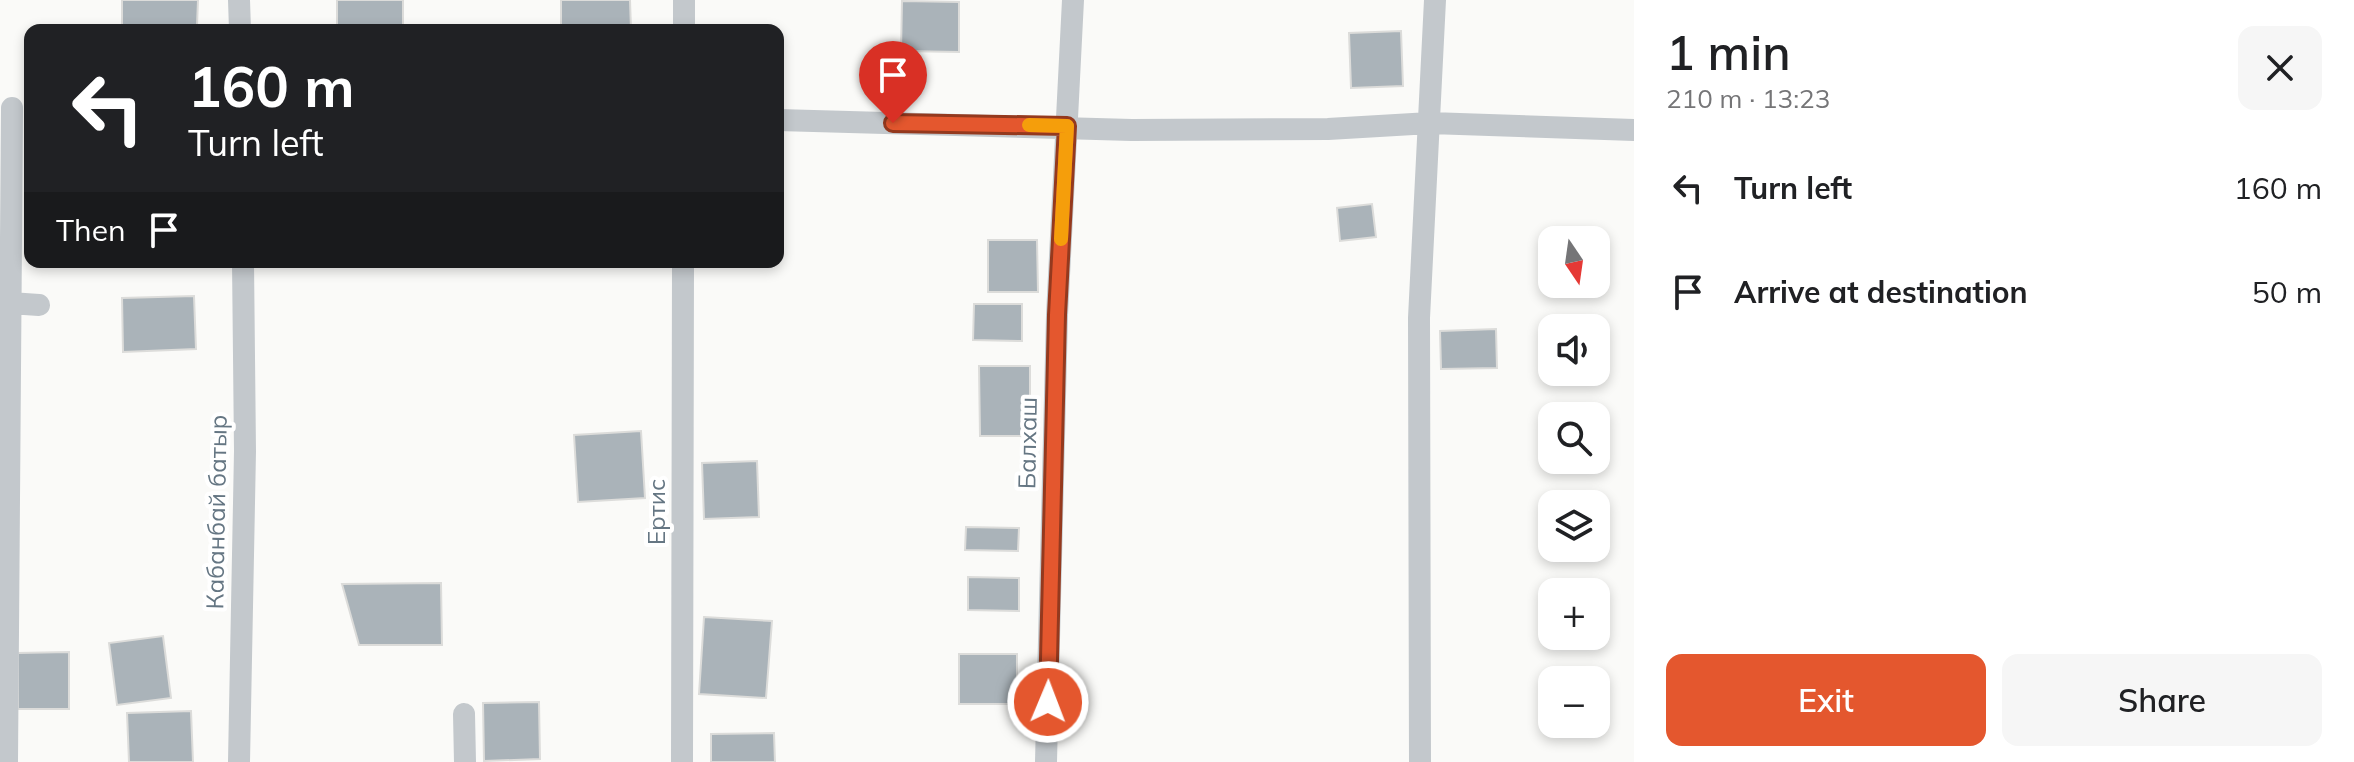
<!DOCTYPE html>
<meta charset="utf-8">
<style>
:root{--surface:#fff;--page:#f6f6f6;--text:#202124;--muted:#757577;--accent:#e4572e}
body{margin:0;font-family:Mulish,sans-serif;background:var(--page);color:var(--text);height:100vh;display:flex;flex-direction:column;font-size:30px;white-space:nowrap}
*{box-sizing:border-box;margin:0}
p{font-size:26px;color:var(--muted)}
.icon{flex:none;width:44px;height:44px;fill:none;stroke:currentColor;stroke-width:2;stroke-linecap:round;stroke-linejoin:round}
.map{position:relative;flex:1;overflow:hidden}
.details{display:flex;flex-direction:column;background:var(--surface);width:720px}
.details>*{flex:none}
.hud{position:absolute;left:24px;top:24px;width:760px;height:244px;border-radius:16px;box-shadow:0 4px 12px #0003;background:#202124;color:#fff;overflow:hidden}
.needle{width:52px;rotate:167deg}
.buttons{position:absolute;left:1538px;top:226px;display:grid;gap:16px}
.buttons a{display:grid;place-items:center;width:72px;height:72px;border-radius:16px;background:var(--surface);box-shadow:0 4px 12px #0003;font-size:40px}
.pin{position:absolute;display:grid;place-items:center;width:68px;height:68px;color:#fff;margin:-82px -34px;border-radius:50% 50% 50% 0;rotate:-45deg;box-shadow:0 0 8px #0007}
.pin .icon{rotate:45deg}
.me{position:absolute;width:88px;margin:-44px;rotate:1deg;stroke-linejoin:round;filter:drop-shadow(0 0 6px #0008)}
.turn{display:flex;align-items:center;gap:28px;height:168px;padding:0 32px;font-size:36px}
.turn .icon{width:104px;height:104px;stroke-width:2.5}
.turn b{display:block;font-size:56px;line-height:68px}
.then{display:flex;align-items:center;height:76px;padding:0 32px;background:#0003;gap:16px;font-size:30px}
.round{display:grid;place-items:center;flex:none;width:84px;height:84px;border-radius:16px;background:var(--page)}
.overview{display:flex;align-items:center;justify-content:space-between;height:136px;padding:0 32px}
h1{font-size:48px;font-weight:600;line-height:60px}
.action{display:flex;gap:16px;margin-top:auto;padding:16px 32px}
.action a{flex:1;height:92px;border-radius:16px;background:var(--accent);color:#fff;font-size:32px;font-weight:600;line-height:92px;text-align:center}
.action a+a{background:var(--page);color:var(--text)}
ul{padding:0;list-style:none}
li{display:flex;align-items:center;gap:24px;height:104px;padding:0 32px}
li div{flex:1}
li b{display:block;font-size:30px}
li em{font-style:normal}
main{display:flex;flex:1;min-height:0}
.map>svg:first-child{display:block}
.building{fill:#aab3b9;stroke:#dcdcda;stroke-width:2}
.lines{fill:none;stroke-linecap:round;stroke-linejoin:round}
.street{stroke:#c3c8cc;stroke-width:22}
.route-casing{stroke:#94391e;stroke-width:20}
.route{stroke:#e4572e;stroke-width:14}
.slow{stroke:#f59e0b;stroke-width:14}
.labels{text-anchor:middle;stroke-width:8;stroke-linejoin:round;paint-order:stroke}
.street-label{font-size:24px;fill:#657683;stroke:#fff}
</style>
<main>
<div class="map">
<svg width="1634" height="762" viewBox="0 0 1634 762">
<rect width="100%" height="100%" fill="#fafaf8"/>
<path class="building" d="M122,0H198L197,26L122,25Z
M337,0H403V30H337Z
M561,0H630L631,30H561Z
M902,1L959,2V52L901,51Z
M1401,31L1403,86L1351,88L1349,33Z
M1372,204L1376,237L1340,241L1337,208Z
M988,240H1037L1038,292H988Z
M194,296L196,349L123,352L122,298Z
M974,304H1022V341L973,340Z
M1496,329L1497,368L1441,369L1440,331Z
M979,366H1030V436H980Z
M641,431L645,498L578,502L574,435Z
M757,461L759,517L704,519L702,463Z
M966,527L1019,528L1018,551L965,550Z
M968,577L1019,578V611L968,610Z
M441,583L442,645H359L342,584Z
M704,617L772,621L766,698L699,694Z
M163,636L171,698L117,705L109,643Z
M69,652V709H18V653Z
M959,654H1017V704H959Z
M539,702L540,759L484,761L483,703Z
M191,711L193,762H129L127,713Z
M774,733L775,762H711V734Z"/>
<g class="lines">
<path class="street" d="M239,0L240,30
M684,30V0
M778,120L1132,130L1328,129L1430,123L1634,130
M10,303L39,305
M464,714L465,762
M7,762L12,108
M239,762L245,451L243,262
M682,762L683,262
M1046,762L1057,315L1073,0
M1420,762L1419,318L1435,0"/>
</g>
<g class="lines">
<g class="route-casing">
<path id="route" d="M893,123L1067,126L1057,315L1048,702"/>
</g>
<use href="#route" class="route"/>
<path class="slow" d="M1029,125L1067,126L1061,239"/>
</g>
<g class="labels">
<g class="street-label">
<text transform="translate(1028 443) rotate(-89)" y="8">Балхаш</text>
<text transform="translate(217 512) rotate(-89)" y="8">Кабанбай батыр</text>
<text transform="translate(657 512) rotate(-90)" y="8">Ертис</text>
</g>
</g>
</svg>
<div class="buttons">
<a><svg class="needle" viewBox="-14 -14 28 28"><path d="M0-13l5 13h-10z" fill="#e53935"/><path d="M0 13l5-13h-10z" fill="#757577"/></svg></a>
<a><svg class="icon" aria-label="sound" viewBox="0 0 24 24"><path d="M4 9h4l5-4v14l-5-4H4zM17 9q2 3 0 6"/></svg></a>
<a><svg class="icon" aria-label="search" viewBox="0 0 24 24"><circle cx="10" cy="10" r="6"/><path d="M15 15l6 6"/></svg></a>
<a><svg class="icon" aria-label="layers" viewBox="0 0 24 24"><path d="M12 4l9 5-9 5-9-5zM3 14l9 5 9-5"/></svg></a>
<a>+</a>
<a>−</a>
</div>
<div class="pin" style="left:893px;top:123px;background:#d93025"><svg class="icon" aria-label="arrive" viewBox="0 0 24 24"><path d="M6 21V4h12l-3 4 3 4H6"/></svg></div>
<svg class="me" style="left:1048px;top:702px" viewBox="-20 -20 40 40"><circle r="17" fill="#e4572e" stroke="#fff" stroke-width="3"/><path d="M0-11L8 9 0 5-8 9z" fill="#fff"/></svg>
<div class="hud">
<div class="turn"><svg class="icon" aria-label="left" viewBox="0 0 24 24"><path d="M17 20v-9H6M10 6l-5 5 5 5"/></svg><div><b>160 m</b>Turn left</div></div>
<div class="then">Then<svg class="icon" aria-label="arrive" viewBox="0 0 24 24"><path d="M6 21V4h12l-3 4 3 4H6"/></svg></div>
</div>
</div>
<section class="details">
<div class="overview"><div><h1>1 min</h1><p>210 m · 13:23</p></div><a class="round"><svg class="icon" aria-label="close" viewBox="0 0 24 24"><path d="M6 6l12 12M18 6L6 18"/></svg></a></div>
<ul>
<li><svg class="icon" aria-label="left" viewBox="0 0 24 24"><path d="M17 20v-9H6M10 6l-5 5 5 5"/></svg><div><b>Turn left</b></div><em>160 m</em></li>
<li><svg class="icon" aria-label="arrive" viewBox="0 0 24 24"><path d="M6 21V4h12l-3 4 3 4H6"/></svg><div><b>Arrive at destination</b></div><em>50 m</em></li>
</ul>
<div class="action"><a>Exit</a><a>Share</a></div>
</section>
</main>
